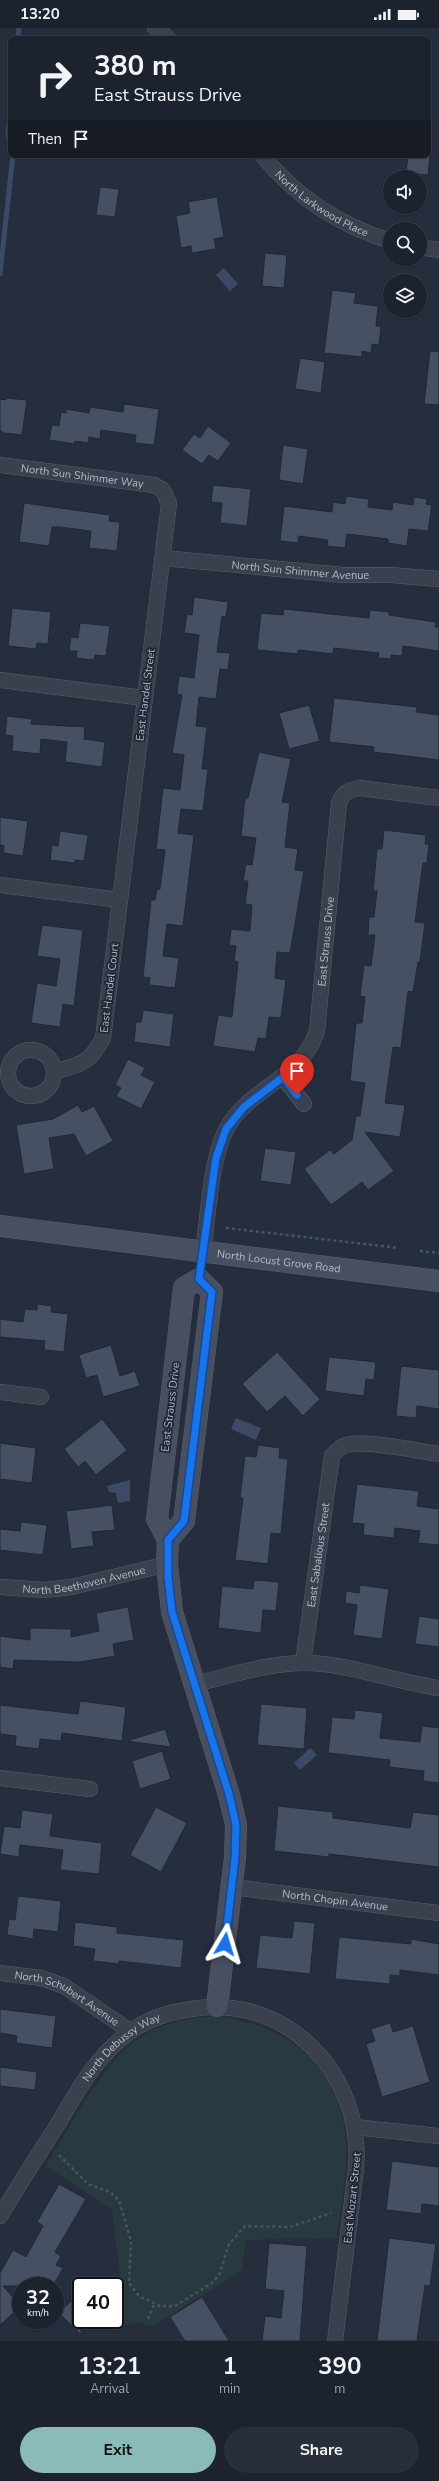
<!DOCTYPE html>
<style>
:root{--surface:#1c222e;--page:#292f3a;--text:#f1f3f6;--muted:#a0a4aa;--line:#3a3f4a;--accent:#8bbbb9}
body{margin:0;font-family:"Nunito Sans",sans-serif;background:var(--page);color:var(--text);height:100vh;display:flex;flex-direction:column;font-size:15px;white-space:nowrap}
*{box-sizing:border-box;margin:0}
p{font-size:13px;color:var(--muted)}
.icon{flex:none;width:22px;height:22px;fill:none;stroke:currentColor;stroke-width:2;stroke-linecap:round;stroke-linejoin:round}
.map{position:relative;height:2313px;overflow:hidden}
.details{display:flex;flex-direction:column;background:var(--surface);flex:1}
.details>*{flex:none}
.hud{position:absolute;left:8px;top:8px;width:423px;height:122px;border-radius:8px;box-shadow:0 1px 3px #0004,0 0 0 1px var(--line);background:#1c222e;color:var(--text);overflow:hidden}
.controls{position:absolute;left:383px;top:142px;display:grid;gap:8px}
.controls a{display:grid;place-items:center;width:44px;height:44px;border-radius:50%;background:var(--surface);box-shadow:0 1px 3px #0004,0 0 0 1px var(--line);font-size:20px}
.speed{position:absolute;left:12px;top:2249px;display:flex;gap:8px;font-size:20px;font-weight:700;text-align:center}
.speed>*{display:grid;place-content:center;width:52px;height:52px;border-radius:50%;background:var(--surface);box-shadow:0 1px 3px #0004,0 0 0 1px var(--line);line-height:1}
.speed small{font-size:10px;font-weight:400}
.speed .limit{border:2px solid #111;border-radius:6px;background:#fff;color:#111}
.pin{position:absolute;display:grid;place-items:center;width:34px;height:34px;color:#fff;margin:-41px -17px;border-radius:50% 50% 50% 0;rotate:-45deg;box-shadow:0 0 4px #0007}
.pin .icon{rotate:45deg}
.me{position:absolute;width:44px;margin:-22px;rotate:7deg;stroke-linejoin:round;filter:drop-shadow(0 0 3px #0008)}
.turn{display:flex;align-items:center;gap:14px;height:84px;padding:0 20px;font-size:18px}
.turn .icon{width:52px;height:52px;stroke-width:2.5}
.turn b{display:block;font-size:28px;line-height:34px}
.then{display:flex;align-items:center;height:38px;padding:0 20px;background:#0003;gap:8px;font-size:15px}
.eta{display:flex;justify-content:space-evenly;align-items:center;height:68px;text-align:center}
.eta b{font-size:24px;font-weight:700;line-height:28px}
.action{display:flex;gap:8px;margin-top:auto;padding:8px 20px}
.action a{flex:1;height:46px;border-radius:24px;background:var(--accent);color:#111;font-size:16px;font-weight:700;line-height:46px;text-align:center}
.action a+a{background:var(--page);color:var(--text)}
.status{display:flex;justify-content:space-between;align-items:center;height:28px;padding:0 20px;background:var(--surface);direction:ltr}
.status svg{height:11px;fill:currentColor}
.map>svg:first-child{display:block}
.green{fill:#283a3f}
.water{fill:#3c4a66}
.lines{fill:none;stroke-linecap:round;stroke-linejoin:round}
.stream{stroke:#3c4a66;stroke-width:5}
.building{fill:#475062;stroke:#202735}
.street-casing{stroke:#575e6c;stroke-width:16}
.secondary-casing{stroke:#575e6c;stroke-width:22}
.path{stroke:#46575c;stroke-width:2.5;stroke-dasharray:3 3;stroke-linecap:butt}
.street{stroke:#3a404e;stroke-width:15}
.secondary{stroke:#484f61;stroke-width:21}
.route-casing{stroke:#114b97;stroke-width:10}
.route{stroke:#1a73e8;stroke-width:7}
.labels{text-anchor:middle;stroke-width:3.5;stroke-linejoin:round;paint-order:stroke}
.street-label{font-size:11px;fill:#b6bbc9;stroke:#1e2533}
</style>
<div class="status"><b>13:20</b><svg viewBox="0 0 49 12"><path d="M0 12V9h3v3zM5 12V6h3v6zM10 12V3h3v9zM15 12V0h3v12zM26 1h20v11H26zM47 4h2v5h-2z"/></svg></div>
<div class="map">
<svg width="439" height="2313" viewBox="0 0 439 2313">
<rect width="100%" height="100%" fill="#262e3e"/>
<path class="green" d="M215,1988C273,1995 322,2022 340,2081C342,2090 345,2099 346,2108C348,2142 341,2177 337,2210L246,2212L242,2242L153,2298L136,2294L125,2297L115,2284V2260L121,2254L112,2181L45,2138C71,2098 107,2025 149,2004C169,1993 193,1990 215,1988Z"/>
<path class="water" d="M224,240L238,256L230,263L216,247Z
M236,1390L261,1400L256,1412L231,1401Z
M130,1452V1473L118,1475L116,1465L109,1464L107,1458Z
M310,1720L317,1727L300,1742L294,1735Z"/>
<g class="lines">
<path class="stream" d="M18,11L19,0
M11,76L8,107L11,120
M0,246L13,127"/>
</g>
<path class="building" d="M408,127H430L428,147L406,145Z
M100,159L119,161L115,189L96,187Z
M217,169L224,209L214,211L216,221L192,225L191,218L181,220L176,188L190,185L188,174Z
M265,225L287,227L284,260L262,258Z
M332,262L356,265L354,275L378,278L376,298H381L379,317L372,316L371,325L362,323V329L324,325Z
M430,323L439,324V377L424,376Z
M300,330L325,334L321,365L295,361Z
M6,370L27,372L22,407L4,405L0,402V371L6,372Z
M124,376L159,381L154,417L135,415L136,407L101,402L100,411L89,409L88,415L75,413L74,416L49,412L52,397L59,398L61,384L66,385V381L89,385L90,379L123,384Z
M208,398L231,415L218,433L209,427L202,436L182,422L194,406L200,410Z
M283,417L308,421L303,456L279,452Z
M213,457L251,461L247,498L220,495L222,475L211,474Z
M346,468L369,471L368,479L392,482L393,474L413,477L414,469L427,471L426,476L432,477L428,503L409,501L407,518L388,515V511L347,506L345,520L327,518L328,512L299,508L298,515L280,513L284,478L332,484L333,474L345,476Z
M24,475L110,487L109,493L120,494L117,523L89,520L91,503L59,499H52L49,518L19,514Z
M194,569L228,574L226,589L222,588L217,624L230,625L228,642L220,641L216,671L199,669L196,698L207,699L202,741H208L203,783L181,781L178,805L194,807L190,841L183,898L167,896L163,928L179,930L175,960L149,957L150,950L143,949L151,872H155L157,861H160L165,822L156,821L163,760L180,762L184,727L172,725L182,667L177,666L179,648L194,650L199,607L184,605L187,586L192,587Z
M12,580L51,584L48,616L37,615L36,621L8,618Z
M284,581L369,590L370,582L389,584V587L436,594L435,599H439V623L403,618L402,628L391,627V631L378,630L379,625L334,620L333,626L298,622V626L257,622L261,585L283,587Z
M80,595L110,598L106,628L95,627L94,632L76,630L77,623H69L71,609L78,610Z
M334,670L417,679L416,684L439,687V732L373,724L374,719L329,714Z
M309,677L320,713L289,721L279,685Z
M7,688L32,691L31,696L85,699L84,711L105,714L102,739L65,734L67,714L41,711L40,726L12,723L13,708L5,707Z
M259,724L291,731L282,774L290,775L285,819L298,821L295,842L304,843L290,925L277,924L275,950L286,952L281,990L269,989L266,1011L258,1010L255,1024L213,1018L218,987L232,989L238,934L234,933L236,918L229,917L231,901L250,903L252,877L245,876L248,853H243L246,836L252,837L256,810L241,808L245,770H248Z
M0,789L28,793L23,828L3,825L4,818L0,817Z
M384,802L426,807L425,816H429L427,835H423L415,894L425,895L420,934H418L413,964L408,963L401,1020L393,1019L385,1075L405,1077L400,1109L365,1104L394,1143L368,1162L362,1154L331,1177L304,1141L330,1122L334,1126L352,1112L356,1088H360L365,1055L350,1053L356,995H362L365,969L360,968L364,937L371,938L375,907H368L369,889H374L377,863H373L377,821H382Z
M60,803L88,807L84,833L75,832V835L50,832L52,817L58,818Z
M42,897L83,902L74,978L63,976L60,999L31,995L37,955L56,958L60,931L37,928Z
M143,982L174,986L170,1019L134,1014L136,994H141Z
M128,1031L145,1040L141,1047L155,1054L141,1081L116,1068L121,1060L115,1057Z
M78,1077L82,1084L94,1078L113,1113L86,1128L74,1106L49,1110L54,1141L24,1146L16,1097L53,1091Z
M265,1120L296,1124L291,1157L260,1153Z
M37,1276L52,1278L51,1284L68,1286L64,1324L44,1322L45,1313L0,1309V1291L23,1294L25,1281L37,1282Z
M111,1317L120,1348L135,1343L140,1358L103,1369L97,1347L86,1350L79,1327Z
M277,1324L320,1371L303,1388L285,1368L267,1384L242,1356Z
M329,1329L376,1334L374,1352L366,1351L364,1368L325,1363Z
M401,1338L439,1342V1381L417,1378L416,1390L396,1388Z
M102,1391L127,1422L96,1447L85,1433L78,1439L64,1421Z
M0,1415L36,1420L32,1455L0,1451Z
M258,1417L280,1420L279,1430L288,1431L281,1506L271,1505L268,1536L235,1532L243,1470H240L245,1428L256,1429Z
M357,1456L419,1463L417,1478L439,1481V1517L418,1515L420,1503L395,1500L394,1510L363,1507L364,1496L352,1495Z
M112,1477L115,1502L92,1504L94,1518L71,1521L66,1483Z
M21,1494L47,1497L43,1527L0,1522V1501L20,1503Z
M254,1552L279,1554L276,1583L263,1582L261,1605L218,1600L222,1558L253,1561Z
M360,1557L389,1561L382,1611L353,1607L357,1577L345,1575L346,1563L359,1565Z
M128,1579L134,1612L113,1616L115,1628L80,1634L14,1632L13,1641L0,1639V1608L30,1612V1600L71,1601V1609L99,1603L96,1585Z
M419,1588L439,1591V1619L415,1616Z
M80,1673L126,1679L122,1713L62,1705L61,1713L40,1711L39,1721L15,1718L16,1708L0,1706V1677L78,1686Z
M261,1676L307,1680L304,1721L257,1717Z
M355,1682L383,1685L380,1710L420,1714L422,1698L439,1700V1755L423,1753L424,1743L389,1739L390,1732L328,1725L332,1689L354,1691Z
M165,1701L171,1719L127,1713Z
M162,1723L171,1751L140,1761L132,1733Z
M278,1778L333,1784V1790L410,1800L413,1784L439,1787V1839L329,1826V1829L274,1823Z
M156,1779L187,1795L161,1844L130,1827Z
M22,1782L53,1786L50,1808L102,1815L99,1846L60,1842L63,1822L20,1817L19,1829L0,1826L4,1798L20,1800Z
M18,1868L61,1873L58,1904L34,1901L33,1911L7,1907L9,1891L15,1892Z
M294,1893L315,1895L310,1946L256,1940L260,1907L292,1910Z
M75,1894L117,1899V1905L184,1912L181,1940L119,1933V1936L93,1933L95,1921L73,1918Z
M339,1909L411,1916V1911L439,1916V1947L400,1942V1948L390,1947V1956L335,1951Z
M0,1981L56,1988L52,2020L16,2015L17,2008L0,2005Z
M390,1995L393,2004L413,1998L430,2054L382,2069L366,2016L375,2013L371,2001Z
M0,2039L37,2044L35,2062L0,2058Z
M392,2133L439,2139V2178L422,2176L421,2186L386,2182Z
M59,2156L86,2171L55,2224L61,2228L56,2237L63,2240L53,2258H3L21,2278L0,2297V2245L13,2222L26,2229L43,2198L37,2194Z
M389,2210L436,2216L430,2258L425,2257L417,2313H377Z
M269,2215L307,2218L300,2313H262L265,2288L281,2290L284,2263L265,2261Z
M81,2263V2307L59,2285Z
M202,2269L229,2313H185L170,2289Z"/>
<g class="lines">
<g class="street-casing">
<g id="street">
<path d="M155,0L169,11"/>
<path id="s1" d="M262,127C296,169 339,197 390,213"/>
<path d="M420,219L439,222"/>
<path id="s2" d="M0,437L154,457L163,462L169,476L103,1010C90,1035 80,1037 54,1044"/>
<path id="s3" d="M163,530L343,547H391L439,551"/>
<path d="M0,652L144,670"/>
<path d="M0,857L120,872"/>
<circle cx="31" cy="1045" r="23"/>
<path d="M283,1049L304,1076"/>
<path id="s4" d="M203,1223C208,1190 211,1130 226,1102C247,1060 301,1052 317,1003L339,775C343,764 349,762 360,760L439,770"/>
<path d="M0,1364L41,1369"/>
<path id="s5" d="M0,1559L45,1562L72,1559L167,1536"/>
<path id="s6" d="M303,1635L332,1428C336,1423 340,1419 346,1417C364,1411 418,1423 439,1426"/>
<path d="M194,1656C229,1648 265,1636 301,1635C347,1634 393,1654 439,1660"/>
<path d="M0,1750L90,1761"/>
<path id="s7" d="M232,1859L439,1885"/>
<path id="s8" d="M0,1945L41,1950L64,1958L130,2003"/>
<path d="M355,2099L439,2108"/>
<path id="s9" d="M0,2188C19,2157 38,2127 58,2096C78,2062 97,2027 130,2004C147,1991 170,1984 191,1981C287,1965 364,2047 356,2140L335,2313"/>
</g>
</g>
<g class="secondary-casing">
<g id="secondary">
<path id="s10" d="M0,1198L439,1253"/>
<path d="M199,1251L212,1264L184,1493L168,1512L157,1491L184,1260Z"/>
<path d="M168,1512L167,1536L172,1584L229,1767L236,1797L235,1830L217,1978"/>
</g>
</g>
<path class="path" d="M226,1200L399,1220
M420,1223L439,1225
M59,2127L88,2156L110,2164L119,2172L131,2213L129,2255L139,2268L160,2278H175L212,2255L220,2245L229,2216L245,2198L290,2199L331,2185
M148,2291L154,2276"/>
<use href="#street" class="street"/>
<use href="#secondary" class="secondary"/>
</g>
<g class="lines">
<g class="route-casing">
<path id="route" d="M225,1916L235,1830L236,1797L229,1766L172,1584L168,1549V1512L184,1493L212,1264L199,1251L216,1130L226,1101L244,1079L283,1049L297,1067"/>
</g>
<use href="#route" class="route"/>
</g>
<g class="labels">
<g class="street-label">
<text dy="4" stroke="none"><textPath href="#s1" startOffset="78">North Larkwood Place</textPath></text>
<text dy="4" stroke="none"><textPath href="#s2" startOffset="83">North Sun Shimmer Way</textPath></text>
<text dy="4" stroke="none"><textPath href="#s3" startOffset="138">North Sun Shimmer Avenue</textPath></text>
<text transform="translate(145 667) rotate(-83)" y="4">East Handel Street</text>
<text dy="4" stroke="none"><textPath href="#s4" startOffset="350">East Strauss Drive</textPath></text>
<text transform="translate(109 960) rotate(-83)" y="4">East Handel Court</text>
<text dy="4" stroke="none"><textPath href="#s10" startOffset="281">North Locust Grove Road</textPath></text>
<text transform="translate(170 1379) rotate(-83)" y="4">East Strauss Drive</text>
<text dy="4" stroke="none"><textPath href="#s6" startOffset="109">East Sabalious Street</textPath></text>
<text dy="4" stroke="none"><textPath href="#s5" startOffset="85">North Beethoven Avenue</textPath></text>
<text dy="4" stroke="none"><textPath href="#s7" startOffset="104">North Chopin Avenue</textPath></text>
<text dy="4" stroke="none"><textPath href="#s8" startOffset="73">North Schubert Avenue</textPath></text>
<text dy="4" stroke="none"><textPath href="#s9" startOffset="210">North Debussy Way</textPath></text>
<text transform="translate(352 2170) rotate(-84)" y="4">East Mozart Street</text>
</g>
</g>
</svg>
<div class="controls">
<a><svg class="icon" aria-label="sound" viewBox="0 0 24 24"><path d="M4 9h4l5-4v14l-5-4H4zM17 9q2 3 0 6"/></svg></a>
<a><svg class="icon" aria-label="search" viewBox="0 0 24 24"><circle cx="10" cy="10" r="6"/><path d="M15 15l6 6"/></svg></a>
<a><svg class="icon" aria-label="layers" viewBox="0 0 24 24"><path d="M12 4l9 5-9 5-9-5zM3 14l9 5 9-5"/></svg></a>
</div>
<div class="speed"><div>32<small>km/h</small></div><div class="limit">40</div></div>
<div class="pin" style="left:297px;top:1067px;background:#d93025"><svg class="icon" aria-label="arrive" viewBox="0 0 24 24"><path d="M6 21V4h12l-3 4 3 4H6"/></svg></div>
<svg class="me" style="left:225px;top:1916px" viewBox="-20 -20 40 40"><path d="M0-17L14 15 0 8-14 15z" fill="#1a73e8" stroke="#fff" stroke-width="4"/></svg>
<div class="hud">
<div class="turn"><svg class="icon" aria-label="right" viewBox="0 0 24 24"><path d="M7 20v-9h11M14 6l5 5-5 5"/></svg><div><b>380 m</b>East Strauss Drive</div></div>
<div class="then">Then<svg class="icon" aria-label="arrive" viewBox="0 0 24 24"><path d="M6 21V4h12l-3 4 3 4H6"/></svg></div>
</div>
</div>
<section class="details">
<div class="eta">
<div><b>13:21</b><p>Arrival</p></div>
<div><b>1</b><p>min</p></div>
<div><b>390</b><p>m</p></div>
</div>
<div class="action"><a>Exit</a><a>Share</a></div>
</section>
